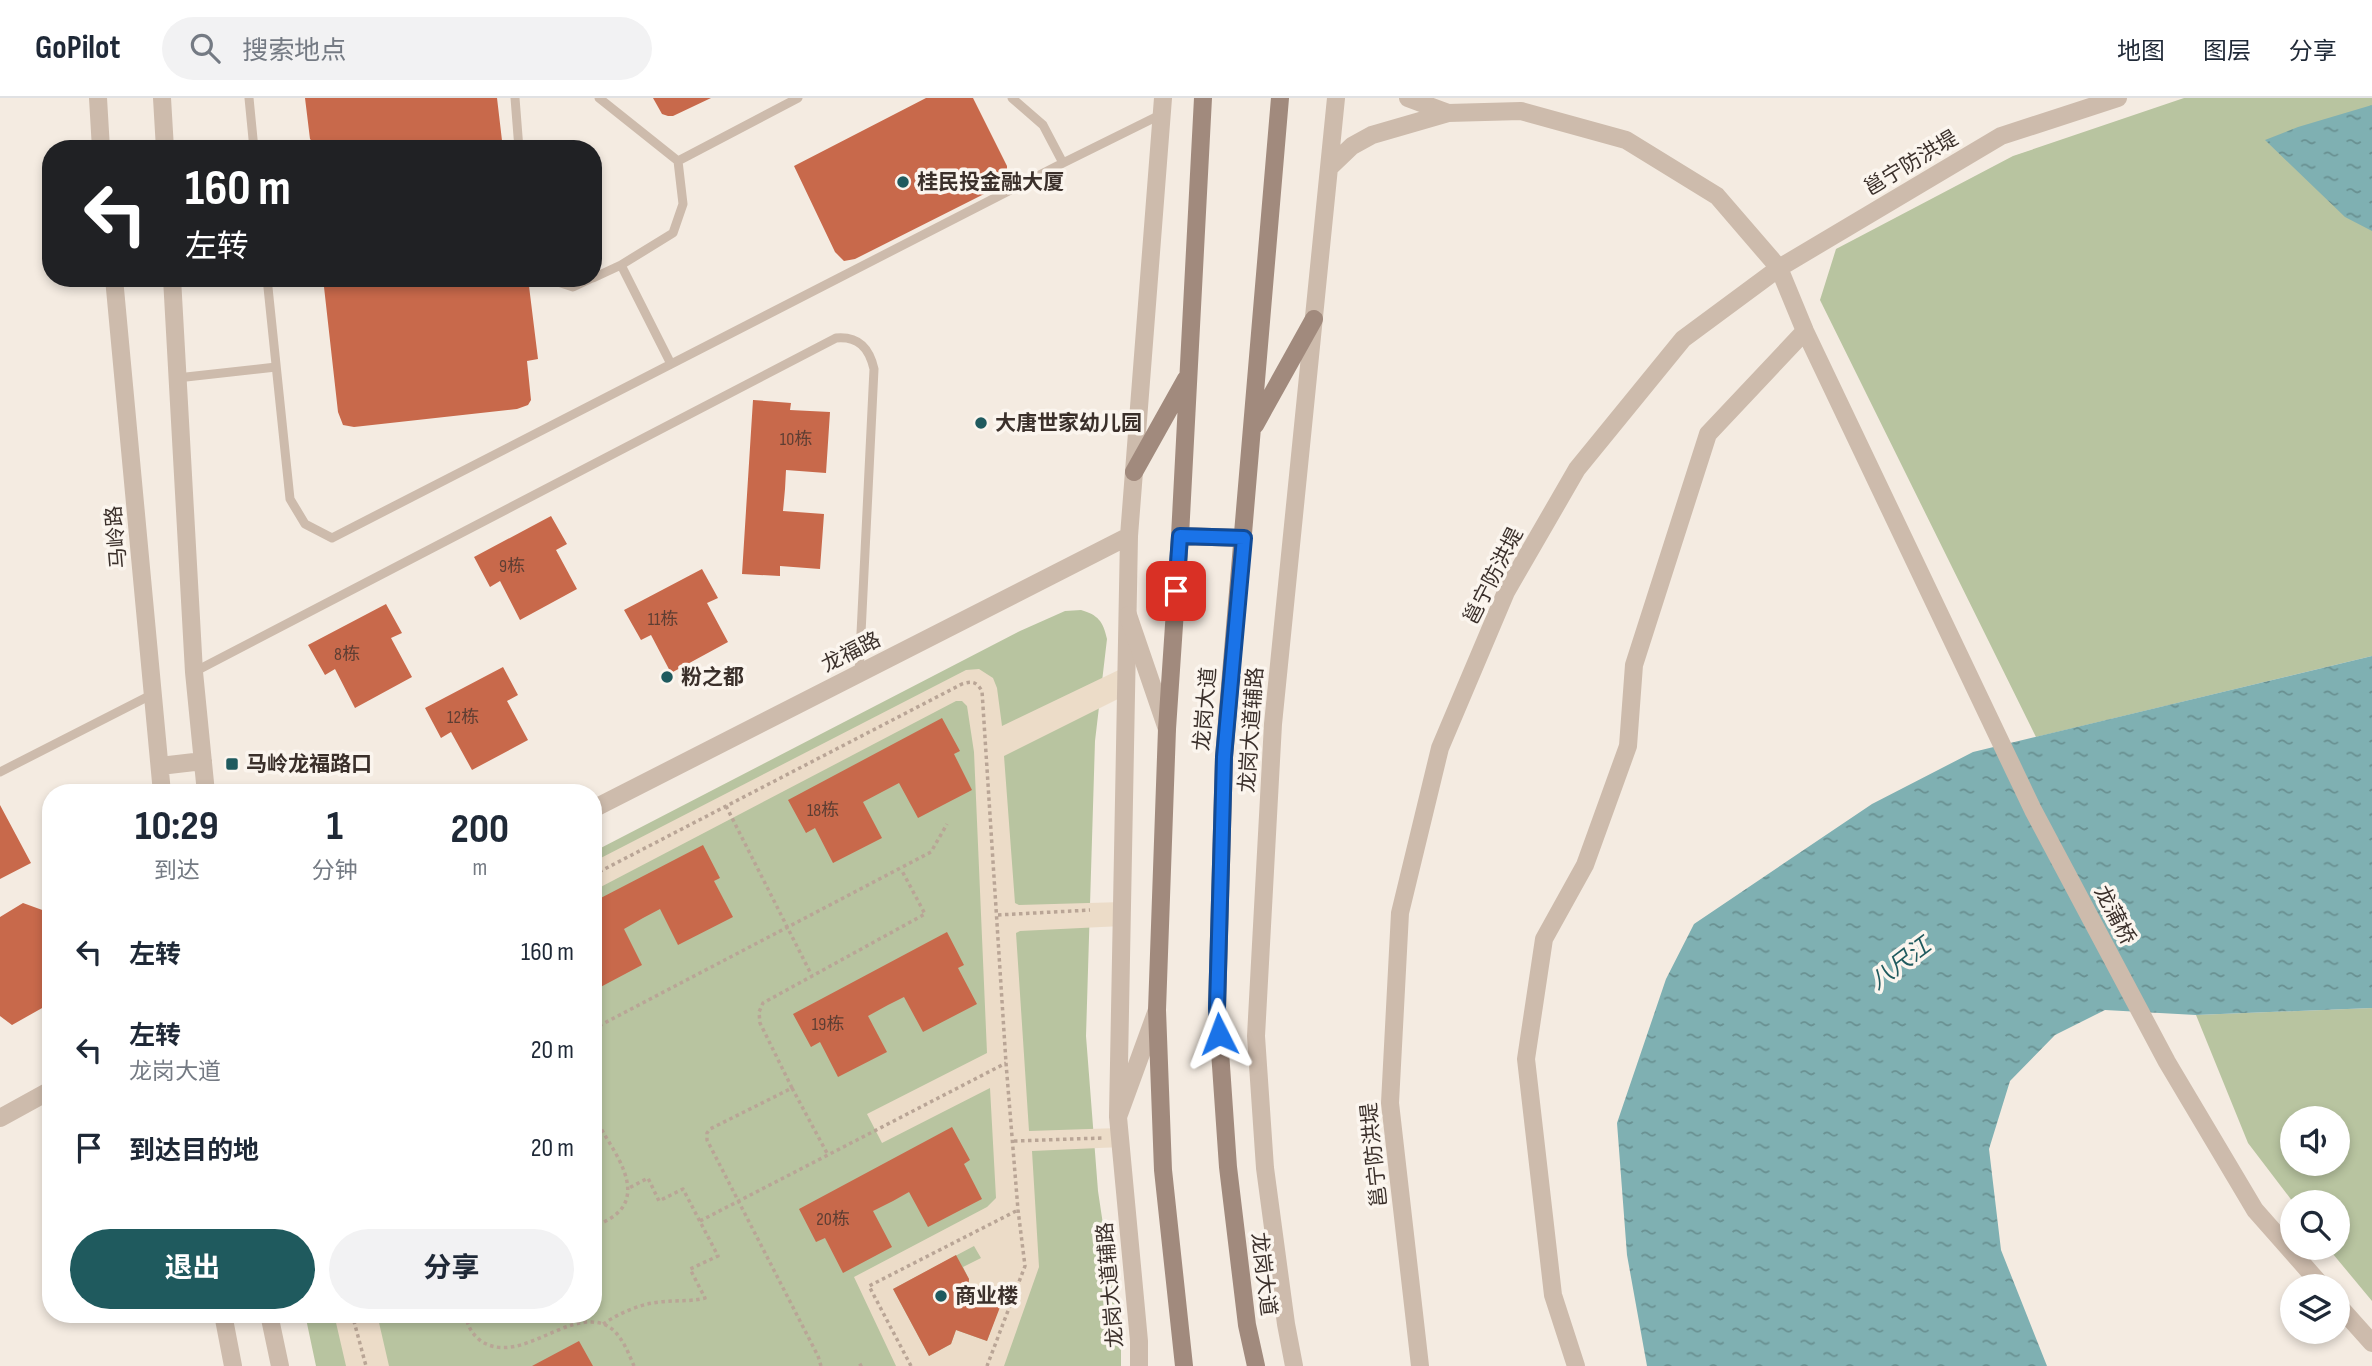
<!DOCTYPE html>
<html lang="zh">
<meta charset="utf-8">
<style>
:root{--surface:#fff;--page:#f2f2f3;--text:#1f2937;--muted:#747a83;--line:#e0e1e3;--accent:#1f5a5e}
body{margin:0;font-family:"Sofia Sans Condensed","Noto Sans SC",sans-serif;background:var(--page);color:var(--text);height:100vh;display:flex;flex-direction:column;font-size:26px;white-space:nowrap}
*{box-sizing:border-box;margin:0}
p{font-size:23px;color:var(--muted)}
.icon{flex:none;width:38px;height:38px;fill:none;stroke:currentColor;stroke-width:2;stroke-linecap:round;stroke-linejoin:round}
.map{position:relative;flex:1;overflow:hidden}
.side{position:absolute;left:42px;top:686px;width:560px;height:539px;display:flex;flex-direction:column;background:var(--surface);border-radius:28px;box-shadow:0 4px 10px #0003}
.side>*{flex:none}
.banner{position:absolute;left:42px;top:42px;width:560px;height:147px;border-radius:28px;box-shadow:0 4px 10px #0003;background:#202124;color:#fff;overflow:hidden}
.fabs{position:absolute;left:2280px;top:1008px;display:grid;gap:14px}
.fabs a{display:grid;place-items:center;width:70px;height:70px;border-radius:50%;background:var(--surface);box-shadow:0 4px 10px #0003;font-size:35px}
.pin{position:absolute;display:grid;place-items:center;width:60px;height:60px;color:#fff;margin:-30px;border-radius:14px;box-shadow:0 4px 10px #0006}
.me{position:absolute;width:77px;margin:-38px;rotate:357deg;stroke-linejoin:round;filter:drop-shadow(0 0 5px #0008)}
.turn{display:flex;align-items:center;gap:24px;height:147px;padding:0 28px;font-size:32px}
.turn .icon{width:91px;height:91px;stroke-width:2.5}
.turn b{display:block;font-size:49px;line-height:60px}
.eta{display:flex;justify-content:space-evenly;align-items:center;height:119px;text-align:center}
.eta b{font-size:42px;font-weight:700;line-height:49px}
.primary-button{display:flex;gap:14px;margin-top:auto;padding:14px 28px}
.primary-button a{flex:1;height:80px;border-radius:42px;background:var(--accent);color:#fff;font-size:28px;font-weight:700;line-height:80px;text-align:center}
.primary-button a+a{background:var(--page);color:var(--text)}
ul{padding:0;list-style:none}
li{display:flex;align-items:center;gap:21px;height:98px;padding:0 28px}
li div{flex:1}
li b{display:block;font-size:26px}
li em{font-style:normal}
header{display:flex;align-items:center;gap:42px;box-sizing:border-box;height:98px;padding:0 35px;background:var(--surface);border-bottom:2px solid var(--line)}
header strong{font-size:33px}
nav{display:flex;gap:38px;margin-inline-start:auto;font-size:24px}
.search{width:490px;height:63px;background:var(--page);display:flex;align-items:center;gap:18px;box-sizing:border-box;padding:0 24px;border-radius:38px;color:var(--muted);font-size:26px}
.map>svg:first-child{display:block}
.green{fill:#b8c4a0;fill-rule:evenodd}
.plaza{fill:#ecdcc8;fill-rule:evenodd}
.water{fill:url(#water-ripples)}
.building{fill:#c8694b}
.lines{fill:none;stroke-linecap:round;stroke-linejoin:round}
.path{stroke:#b9a596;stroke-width:3.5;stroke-dasharray:3.5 3.5;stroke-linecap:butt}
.service{stroke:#cdbbac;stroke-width:9}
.minor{stroke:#cdbbac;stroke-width:18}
.tertiary{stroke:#cdbbac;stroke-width:18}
.secondary{stroke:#a18a7d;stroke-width:18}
.route-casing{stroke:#114b97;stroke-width:18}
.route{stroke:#1a73e8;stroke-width:12}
.poi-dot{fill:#1f5a5e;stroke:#fbf5ee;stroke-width:2.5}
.labels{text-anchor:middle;stroke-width:7;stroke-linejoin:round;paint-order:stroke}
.number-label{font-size:18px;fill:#5e3e33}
.street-label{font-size:21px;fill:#3b302b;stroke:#fbf5ee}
.poi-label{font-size:21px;font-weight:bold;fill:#3b302b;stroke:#fbf5ee;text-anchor:start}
.water-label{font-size:23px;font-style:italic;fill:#1f5a5e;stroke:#fbf5ee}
</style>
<header>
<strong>GoPilot</strong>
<div class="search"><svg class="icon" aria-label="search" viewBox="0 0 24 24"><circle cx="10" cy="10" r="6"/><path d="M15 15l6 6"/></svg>搜索地点</div>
<nav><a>地图</a><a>图层</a><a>分享</a></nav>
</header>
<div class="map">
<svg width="2372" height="1268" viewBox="0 0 2372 1268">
<defs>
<pattern id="water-ripples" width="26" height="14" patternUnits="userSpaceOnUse" patternTransform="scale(1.75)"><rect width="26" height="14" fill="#7fb0b2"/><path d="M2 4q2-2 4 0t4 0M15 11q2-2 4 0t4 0" fill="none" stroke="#699091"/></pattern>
</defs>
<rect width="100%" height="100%" fill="#f4ebe1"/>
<path class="green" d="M2184,0H2372V558L2036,639L1820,202L1836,151L2013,58Z
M1081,512C1098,517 1103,523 1107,541L1095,643L1086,938L1098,1093L1121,1247V1268H316L305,1216H593V754L1020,533L1065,513Z
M2372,910V1203L2328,1150H2338V1104H2293L2248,1045L2196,917ZM2292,1020H2338V1066H2292Z"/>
<path class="plaza" d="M1127,568L1126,597L1004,658L1015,805L1019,807L1123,804L1122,828L1020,833L1016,835L1029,1033L1119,1030L1121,1049L1032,1053L1039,1169L1004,1268H896L854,1179L987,1109L996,1100L990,990L882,1045L867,1016L987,955L974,654L967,608L962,603H956L593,793V764L966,572L979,571L993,580L997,590L1002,628ZM974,1148L981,1160L963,1169L969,1181L968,1192L1001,1204L987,1243L956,1232L951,1246L929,1258L893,1191Z
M334,1216H377L389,1268H346Z"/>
<path class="water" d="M2372,7V133L2345,119L2265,42L2298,29Z
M2372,558V910L2196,917L2105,912L2055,937L2010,983L1989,1051L2001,1152L2047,1268H1647L1627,1157L1617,1025L1666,881L1694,826L1872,706L1973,654Z"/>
<path class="building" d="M305,0H497L503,51H319L310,41Z
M653,0H711L673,18H668L662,16Z
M926,0H973L1007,68V81L996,90L855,161L844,163L835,154L794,68Z
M323,180H528L538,261L527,263L531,302L528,307L517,311L354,329L343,327L338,314Z
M753,302L791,305L790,312L830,314L826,375L786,372L785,391L783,413L824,416L820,471L780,468V478L742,476Z
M551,418L567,446L556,452L577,491L520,522L500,483L490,489L474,459Z
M702,471L718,500L707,505L728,544L671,575L651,537L641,542L624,512Z
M386,506L402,535L391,540L412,579L355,610L335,571L325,577L308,547Z
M503,569L518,597L507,603L528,642L472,672L451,634L441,640L425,610Z
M942,620L960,653L954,656L972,692L918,720L899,685L863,704L882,740L833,765L815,730L806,735L788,702Z
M0,707L31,765L0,781Z
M703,747L720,780L714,783L733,819L678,847L660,811L643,820L624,831L642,867L593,893V804Z
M23,805L45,813L51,875V905L12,927L0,918V819Z
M947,834L964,867L958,870L977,906L923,934L904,899L888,907L868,918L887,954L838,979L820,944L811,949L793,916Z
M952,1029L970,1062L964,1066L982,1101L928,1129L909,1094L893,1103L873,1113L892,1149L843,1175L825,1140L816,1144L799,1111Z
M956,1157L969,1181L968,1192L1002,1204L987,1243L956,1232L951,1246L929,1258L893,1191Z
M579,1243L593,1268H532Z"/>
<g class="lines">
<path class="path" d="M726,708L812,878
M593,777L962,586C972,583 976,583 982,593L1006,965L1018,1112L1025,1168L987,1268
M998,817L1090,812
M593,931L931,754L947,726
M792,990L760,925L759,914L763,905L925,816L901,771
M593,1021L598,1025C609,1047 638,1081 624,1107C618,1118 604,1124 593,1130
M1014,1043L1102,1040
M700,1123L1006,965
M352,1216L366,1268
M466,1216C467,1228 472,1236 481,1243C519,1268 565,1213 603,1226C620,1232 627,1252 634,1268
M603,1226C620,1215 639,1206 660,1204C676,1202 689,1204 705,1200L690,1171L718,1158L683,1091L659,1103L648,1080L629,1090
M821,1268L818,1258L707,1042V1035L710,1031L792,990L828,1057
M859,1268L865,1265
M911,1268L869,1188L1018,1112"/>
<path class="service" d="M249,0L254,51
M515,0L519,51
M1012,0L1043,27L1063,65
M678,63L798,0
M621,167L671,266
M267,180L290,401L305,426L332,440L1063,65L1160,17
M546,180L573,189L592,180
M593,180L621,167L673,135L683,106L678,63L599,0
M177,280L276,269
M194,574L836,240C858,238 869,249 874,271L859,576
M0,674L153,596"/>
<path class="minor" d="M1448,15L1521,13L1626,42L1717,98L1779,170L1805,233L2033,712L2167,964L2255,1112L2322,1188
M1329,70L1352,48L1372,37L1448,15L1408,0
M593,711L1129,438
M1118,1019L1129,438L1163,0
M0,1020L51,992
M2338,1207L2372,1245
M1139,1268V1243L1118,1019L1157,912
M1294,1268L1286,1226L1265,1070L1256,938L1273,626L1336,0
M1420,1268L1390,1005L1400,815L1440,650L1506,494L1577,371L1683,241L1779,170L2001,38L2118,0
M1576,1268L1553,1197L1526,961L1544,841L1585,767L1628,648L1634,567L1708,336L1805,233"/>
<path class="tertiary" d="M98,0L101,51
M162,0L165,51
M114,180L162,695
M172,180L194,574L206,695
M1128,517L1167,631
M160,668L203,663
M223,1216L233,1268
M269,1216L280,1268"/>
<path class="secondary" d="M1255,327L1314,221
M1134,374L1186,281
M1180,438L1243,440
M1184,1268L1163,1072L1157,912L1167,631L1180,438L1203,0
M1256,1268L1247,1227L1228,1069L1217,910L1224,659L1280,0"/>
</g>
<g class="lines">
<g class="route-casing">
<path id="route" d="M1176,493L1180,438L1244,440L1224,659L1217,910L1219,936"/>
</g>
<use href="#route" class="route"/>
</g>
<g class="poi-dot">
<circle cx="903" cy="84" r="7"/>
<circle cx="981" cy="325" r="7"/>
<circle cx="667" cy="579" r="7"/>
<rect x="225" y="659" width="14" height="14" rx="3.5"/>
<circle cx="941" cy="1198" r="7"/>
</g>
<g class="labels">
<g class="number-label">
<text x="796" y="347">10栋</text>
<text x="512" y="474">9栋</text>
<text x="663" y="527">11栋</text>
<text x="347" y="562">8栋</text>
<text x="463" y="625">12栋</text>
<text x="823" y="718">18栋</text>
<text x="828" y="932">19栋</text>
<text x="833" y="1127">20栋</text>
</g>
<g class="street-label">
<text transform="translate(1911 65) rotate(-31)" y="7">邕宁防洪堤</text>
<text transform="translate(116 439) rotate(-95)" y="7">马岭路</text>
<text transform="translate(1493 478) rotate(-63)" y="7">邕宁防洪堤</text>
<text transform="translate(851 554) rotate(-27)" y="7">龙福路</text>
<text transform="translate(1205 611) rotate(-85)" y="7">龙岗大道</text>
<text transform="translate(1251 632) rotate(-86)" y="7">龙岗大道辅路</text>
<text transform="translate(2115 817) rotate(62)" y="7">龙蒲桥</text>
<text transform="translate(1374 1057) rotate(-96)" y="7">邕宁防洪堤</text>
<text transform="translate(1264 1176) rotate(83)" y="7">龙岗大道</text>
<text transform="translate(1110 1187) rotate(-95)" y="7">龙岗大道辅路</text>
</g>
<g class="poi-label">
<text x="917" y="91">桂民投金融大厦</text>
<text x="995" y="332">大唐世家幼儿园</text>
<text x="681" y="586">粉之都</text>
<text x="246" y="673">马岭龙福路口</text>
<text x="955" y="1205">商业楼</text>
</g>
<g class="water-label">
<text transform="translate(1900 865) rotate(-37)" y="8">八尺江</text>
</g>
</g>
</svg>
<div class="fabs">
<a><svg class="icon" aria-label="sound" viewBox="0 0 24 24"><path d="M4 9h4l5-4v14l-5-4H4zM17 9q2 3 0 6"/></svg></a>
<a><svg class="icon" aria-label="search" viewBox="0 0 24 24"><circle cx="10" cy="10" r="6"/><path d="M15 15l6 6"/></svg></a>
<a><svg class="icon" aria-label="layers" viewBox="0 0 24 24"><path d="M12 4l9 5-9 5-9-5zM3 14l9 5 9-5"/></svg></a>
</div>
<div class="pin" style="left:1176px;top:493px;background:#d93025"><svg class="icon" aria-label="arrive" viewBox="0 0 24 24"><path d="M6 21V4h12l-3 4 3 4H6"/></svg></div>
<svg class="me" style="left:1219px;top:936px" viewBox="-20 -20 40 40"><path d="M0-17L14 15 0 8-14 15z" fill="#1a73e8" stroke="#fff" stroke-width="4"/></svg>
<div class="banner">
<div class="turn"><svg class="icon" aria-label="left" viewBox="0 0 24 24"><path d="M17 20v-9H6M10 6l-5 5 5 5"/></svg><div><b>160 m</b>左转</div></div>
</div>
<section class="side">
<div class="eta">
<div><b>10:29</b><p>到达</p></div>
<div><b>1</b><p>分钟</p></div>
<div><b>200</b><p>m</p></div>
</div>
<ul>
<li><svg class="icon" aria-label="left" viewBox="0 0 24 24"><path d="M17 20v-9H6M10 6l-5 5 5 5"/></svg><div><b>左转</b></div><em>160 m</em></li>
<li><svg class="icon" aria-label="left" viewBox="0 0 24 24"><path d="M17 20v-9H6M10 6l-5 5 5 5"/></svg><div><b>左转</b><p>龙岗大道</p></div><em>20 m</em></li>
<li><svg class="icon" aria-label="arrive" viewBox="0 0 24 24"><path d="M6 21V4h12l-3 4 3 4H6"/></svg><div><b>到达目的地</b></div><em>20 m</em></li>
</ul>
<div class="primary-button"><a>退出</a><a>分享</a></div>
</section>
</div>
